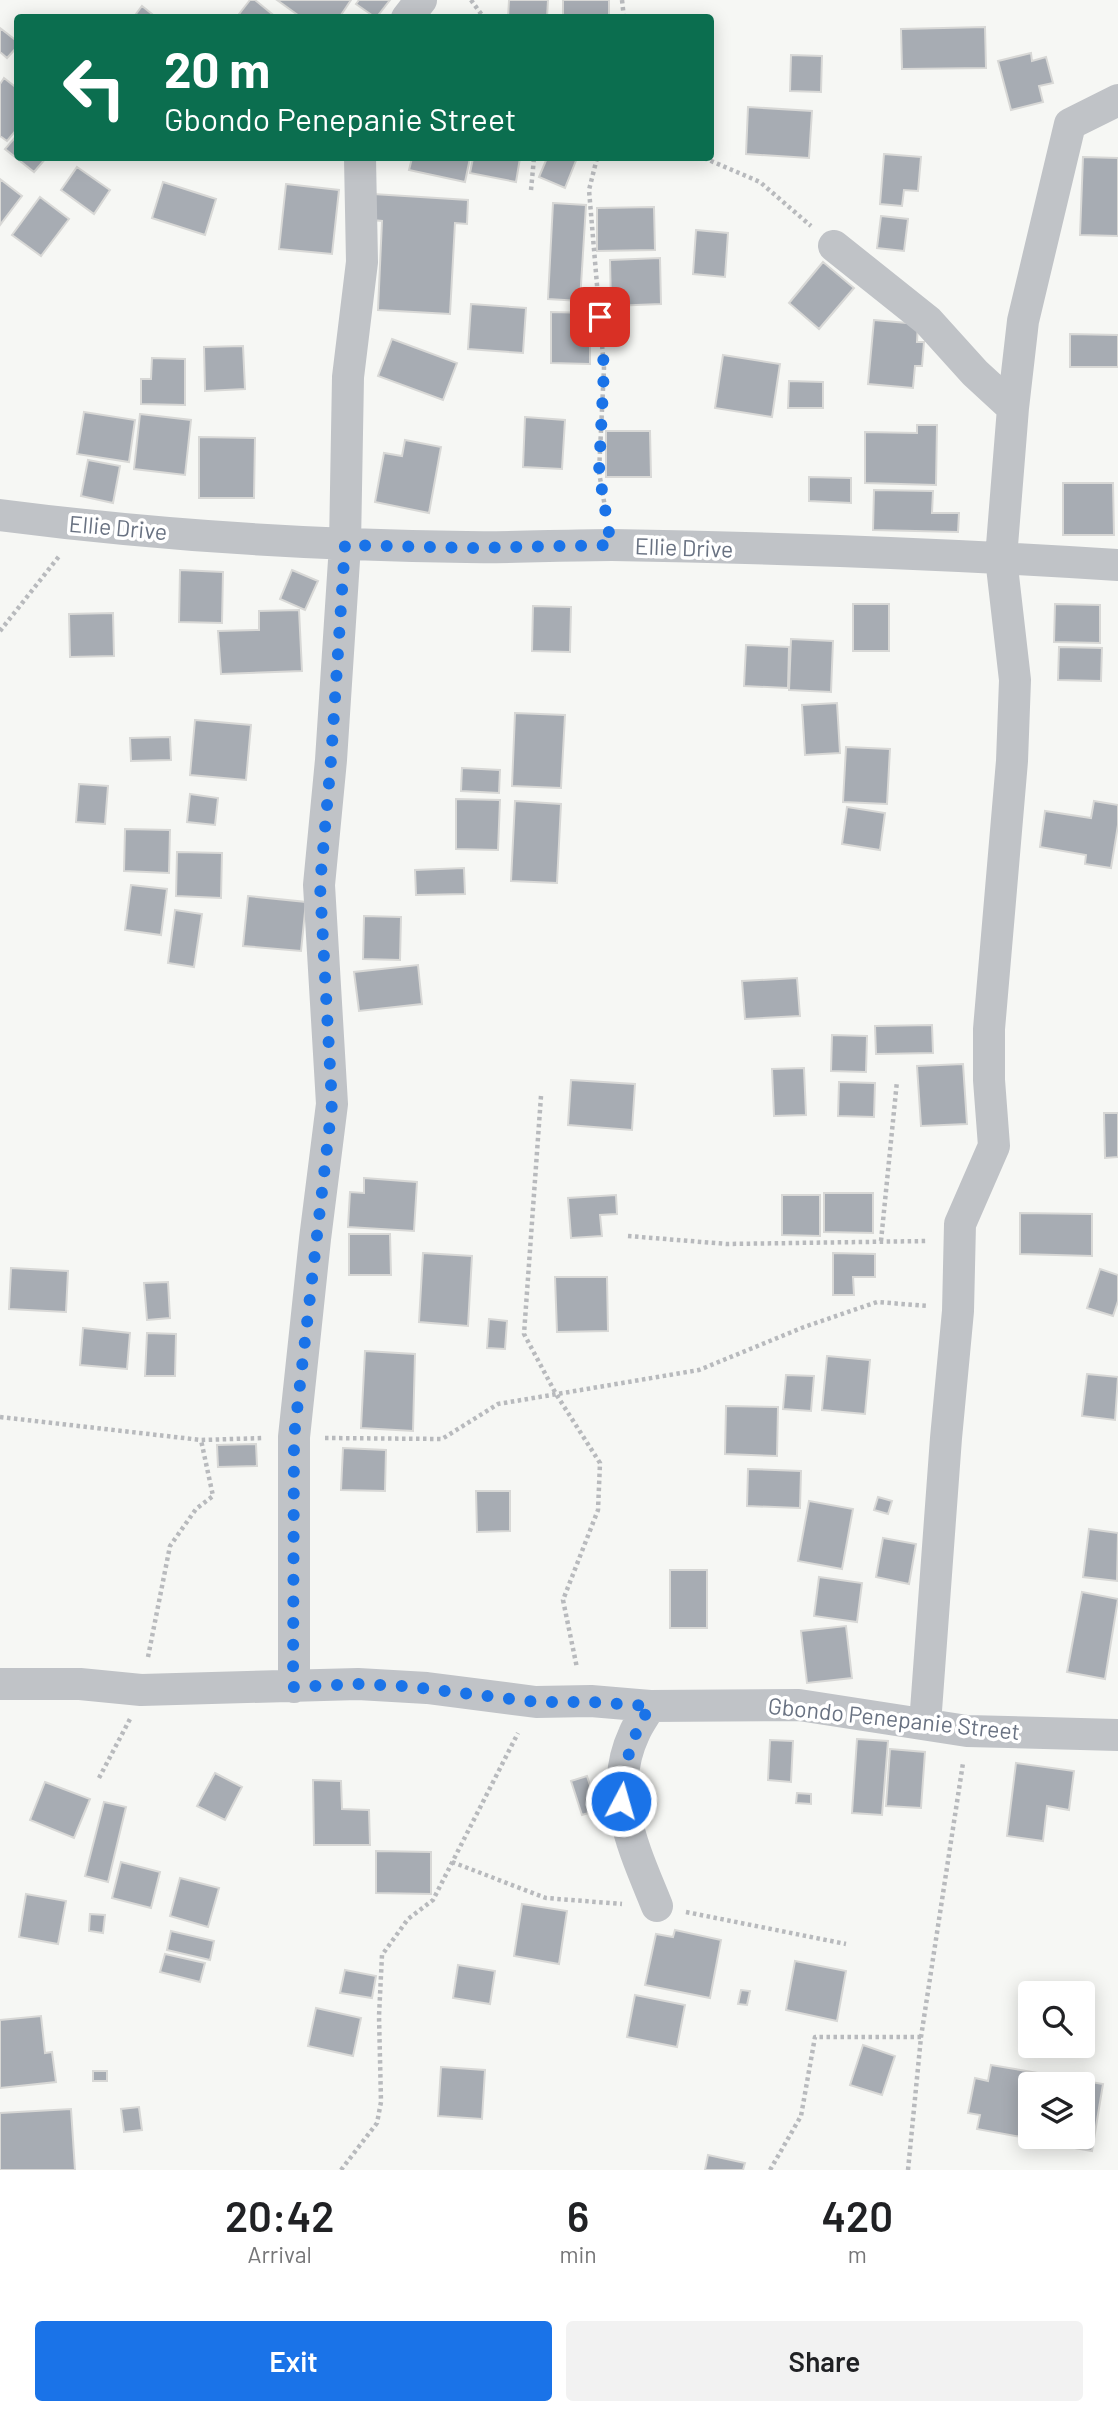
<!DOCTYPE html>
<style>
:root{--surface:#fff;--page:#f2f2f2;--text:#202124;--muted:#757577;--accent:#1a73e8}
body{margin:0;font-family:Barlow,sans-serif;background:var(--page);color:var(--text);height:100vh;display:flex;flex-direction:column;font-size:26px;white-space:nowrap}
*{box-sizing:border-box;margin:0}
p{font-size:23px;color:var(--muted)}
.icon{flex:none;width:38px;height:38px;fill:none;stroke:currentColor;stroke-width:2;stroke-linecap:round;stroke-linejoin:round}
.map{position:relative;height:2170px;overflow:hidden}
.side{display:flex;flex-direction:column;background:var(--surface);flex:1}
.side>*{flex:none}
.banner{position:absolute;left:14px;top:14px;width:700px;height:147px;border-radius:7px;box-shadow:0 4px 18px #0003;background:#0b6e4f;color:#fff;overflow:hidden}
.fabs{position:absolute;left:1018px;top:1981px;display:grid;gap:14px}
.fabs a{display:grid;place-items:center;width:77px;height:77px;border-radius:7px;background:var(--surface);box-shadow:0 4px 18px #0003;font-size:35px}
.pin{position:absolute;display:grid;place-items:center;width:60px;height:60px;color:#fff;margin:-30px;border-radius:14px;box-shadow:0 4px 10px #0006}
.me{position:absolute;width:77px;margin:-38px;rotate:6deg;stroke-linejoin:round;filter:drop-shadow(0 0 5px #0008)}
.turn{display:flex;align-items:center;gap:24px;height:147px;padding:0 35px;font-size:32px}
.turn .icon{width:91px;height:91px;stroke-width:2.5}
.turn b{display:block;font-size:49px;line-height:60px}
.eta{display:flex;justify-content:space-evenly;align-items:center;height:119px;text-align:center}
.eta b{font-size:42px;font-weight:600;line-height:49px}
.button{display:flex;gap:14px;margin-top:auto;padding:14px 35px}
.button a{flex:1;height:80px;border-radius:7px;background:var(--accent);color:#fff;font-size:28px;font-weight:600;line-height:80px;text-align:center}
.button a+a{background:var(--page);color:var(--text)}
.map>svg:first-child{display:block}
.building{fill:#a7acb3;stroke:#d8d8d6;stroke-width:2}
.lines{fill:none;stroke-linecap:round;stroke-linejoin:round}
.path{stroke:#b8babd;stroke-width:4.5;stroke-dasharray:3.5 3.5;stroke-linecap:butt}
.minor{stroke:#c0c3c7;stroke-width:32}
.route{stroke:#1a73e8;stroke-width:12;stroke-dasharray:0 21.6}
.labels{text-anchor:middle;stroke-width:7;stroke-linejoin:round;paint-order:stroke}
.street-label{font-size:23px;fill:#697282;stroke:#fff}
</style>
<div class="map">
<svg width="1118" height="2170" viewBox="0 0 1118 2170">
<rect width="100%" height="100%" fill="#f6f7f4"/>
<path class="building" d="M250,0H255L277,18H236Z
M277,0H351L339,18H302Z
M359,0H390L376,18L356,4Z
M509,0H548L547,18H508Z
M563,0H609V18H563Z
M142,6L157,18H133Z
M985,27L986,68L902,69L901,29Z
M0,28L18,42V46L7,58L0,52Z
M1031,53L1032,61L1046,57L1053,83L1039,86L1043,102L1011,110L998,61Z
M791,55L822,56L821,92L790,91Z
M4,78L18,89V128L7,141L0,136V84Z
M748,107L812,111L809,158L746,154Z
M18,134V158H46L34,172L5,149Z
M884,154L921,157L918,191L904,190L902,206L880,204Z
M1083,157L1118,158V236L1080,235Z
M412,158H470L465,182L409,170Z
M473,158H520L516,182L470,173Z
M547,158H577L565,188L539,177Z
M77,167L110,190L94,214L61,190Z
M0,179L22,196L0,225Z
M163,182L216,199L205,235L152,218Z
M286,184L339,190L332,254L279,249Z
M373,194L468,200L467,224L455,223L450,314L378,310L382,221L372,220Z
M40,197L69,219L41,256L12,235Z
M553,203L586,205L580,301L548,299Z
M654,207L655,250L597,251V208Z
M881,216L908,219L904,251L877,248Z
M696,230L728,233L725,277L693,274Z
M660,258L661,304L611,306L610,260Z
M823,262L854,288L819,329L789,303Z
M471,304L526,308L523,353L468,349Z
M551,312L590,313V364L551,363Z
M874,320L918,324L917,342H924L922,366H915L913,388L868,384Z
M1070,334L1118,335V367H1070Z
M392,339L457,363L443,400L378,376Z
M243,346L245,389L205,391L204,347Z
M723,355L780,364L772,417L715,408Z
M152,358L185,359V405L141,404V379H151Z
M789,381L823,382V408H788Z
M84,412L135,420L129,462L77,454Z
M140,414L191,420L185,475L134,469Z
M525,417L565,420L562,469L523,467Z
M917,425H937L936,485L865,483V432L917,433Z
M606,431H650L651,477H606Z
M199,437L255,438L254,498H199Z
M405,440L441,447L429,513L375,502L384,453L402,456Z
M88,460L120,466L113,503L81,496Z
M809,477L851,478V503L809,501Z
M1063,483H1113L1114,535H1063Z
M874,490L933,491L932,513H959L958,532L873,530Z
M180,570L223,572L222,623L179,622Z
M292,570L318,581L305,610L280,599Z
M853,604H889V651H853Z
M1055,604L1100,605V643L1054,642Z
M533,606L571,607L570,652L532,651Z
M299,610L302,671L221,674L218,631L259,630V611Z
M113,613L114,656L70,657L69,614Z
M791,639L833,641L831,692L789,690Z
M746,645L789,647L788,688L744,686Z
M1059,647L1102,648L1101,681L1058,680Z
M837,703L840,753L805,755L802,705Z
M515,713L565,715L561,788L512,786Z
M195,720L251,725L246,780L190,775Z
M170,737L171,760L131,761L130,738Z
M846,747L890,749L887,804L843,802Z
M462,768L500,770L499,793L461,791Z
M79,784L108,786L105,824L76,822Z
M190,794L218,798L215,825L187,822Z
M456,799L500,800L498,850L456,849Z
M515,801L561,804L557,883L511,881Z
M1094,801L1118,805V825L1111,868L1085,864L1086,855L1040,847L1045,811L1091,818Z
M847,807L885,813L880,850L842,844Z
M125,829L170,830L169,873L124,871Z
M177,852L222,853L221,898L176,896Z
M464,868L465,894L416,895L415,870Z
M131,885L167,889L161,935L125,930Z
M248,896L306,902L301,951L243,946Z
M175,910L202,914L194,967L168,963Z
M364,916L401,917L400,960L363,959Z
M418,965L422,1004L359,1011L354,972Z
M797,978L800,1016L745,1019L742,981Z
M932,1025L933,1053L876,1054L875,1026Z
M832,1035L867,1036L866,1072L831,1071Z
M963,1064L967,1124L921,1126L917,1066Z
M804,1068L806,1115L774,1116L772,1069Z
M571,1080L635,1084L632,1130L568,1125Z
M839,1082L875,1083L874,1117L838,1116Z
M1104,1113H1118V1157L1105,1158Z
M364,1178L417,1182L414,1231L348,1227L350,1192L364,1193Z
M824,1193H873V1233L824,1232Z
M616,1195L617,1214L600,1215L602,1236L571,1238L568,1198Z
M782,1195H820V1236L782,1235Z
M1020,1213L1092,1214V1256L1020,1254Z
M349,1234H390L391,1275H349Z
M423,1253L472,1256L468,1326L419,1322Z
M833,1253L875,1254V1277H853L854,1295H833Z
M11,1268L68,1271L66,1312L9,1309Z
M1100,1269L1118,1275V1301L1113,1316L1087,1308Z
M555,1277H607L608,1331L557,1332Z
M168,1282L170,1318L147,1320L144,1283Z
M489,1319L507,1321L505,1349L487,1348Z
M83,1328L130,1333L127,1369L80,1365Z
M147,1333L176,1334L175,1376H145Z
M365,1351L415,1354L413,1431L361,1428Z
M827,1356L870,1360L865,1414L822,1410Z
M1087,1374L1118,1377L1115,1420L1082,1416Z
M786,1375L814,1376L811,1411L783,1409Z
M726,1406L778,1407L777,1456L725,1454Z
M256,1444L257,1466L218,1467L217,1445Z
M343,1448L386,1450L385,1491L341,1490Z
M748,1469L801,1471L800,1508L747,1506Z
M476,1491H510V1531L477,1532Z
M878,1497L892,1501L888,1514L874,1510Z
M809,1501L853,1509L842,1569L798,1561Z
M1089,1529L1118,1533L1117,1581L1083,1577Z
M883,1538L916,1544L909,1584L876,1577Z
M670,1570H707V1628H670Z
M819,1577L862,1583L857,1622L814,1616Z
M1082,1592L1118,1599L1105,1679L1067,1672Z
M846,1626L852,1678L807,1683L801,1631Z
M857,1739L888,1741L882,1815L852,1813Z
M770,1740L793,1741L791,1782L768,1780Z
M890,1749L925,1752L921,1808L886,1806Z
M1016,1763L1074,1771L1069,1810L1047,1806L1043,1841L1007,1836Z
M215,1773L242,1787L225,1820L197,1806Z
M587,1776L598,1810L582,1815L571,1781Z
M313,1780L341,1781L342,1809L369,1810L370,1845H314Z
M45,1782L90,1799L74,1838L30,1820Z
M797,1793L811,1794V1804L796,1803Z
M104,1802L126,1807L108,1882L85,1876Z
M376,1851L431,1852V1894L376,1893Z
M121,1862L160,1872L151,1908L112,1898Z
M180,1878L219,1888L208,1927L170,1916Z
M26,1894L66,1901L58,1944L19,1937Z
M522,1904L567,1911L559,1964L514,1956Z
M90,1914L105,1915L103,1933L89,1931Z
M675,1930L721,1940L710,1998L645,1985L656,1934L673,1937Z
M171,1931L214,1941L210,1960L167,1950Z
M165,1954L205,1963L200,1982L160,1972Z
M795,1961L846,1971L837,2021L786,2010Z
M458,1965L495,1971L490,2004L453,1998Z
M345,1970L376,1976L372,1998L340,1993Z
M741,1990L750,1991L747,2005L738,2004Z
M635,1995L685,2005L677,2047L627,2037Z
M316,2008L361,2018L353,2056L308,2046Z
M41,2016L45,2053L52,2052L56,2082L0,2088V2020Z
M863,2045L895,2056L882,2095L850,2085Z
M991,2065L1050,2075L1048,2084H1031V2137H1038V2140L977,2129L980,2115L968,2113L975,2078L988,2081Z
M441,2067L485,2070L482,2119L438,2116Z
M93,2071H107V2081H93Z
M1068,2078L1103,2084L1092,2151L1057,2145L1058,2137H1083V2084H1067Z
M139,2107L142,2130L124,2132L121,2109Z
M71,2109L75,2170H0V2113Z
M708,2155L745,2163L743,2170H705Z"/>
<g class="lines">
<path class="path" d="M471,0L484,18
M622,0L624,18
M597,158L589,190L604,368L599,472L606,513
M704,158L760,182L811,226
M531,190L534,158
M0,631L60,555
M541,1096L524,1334L556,1394L600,1463L598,1510L563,1600L577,1668
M628,1236L727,1244L928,1241
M881,1241L897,1081
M0,1417L201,1440L264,1438
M325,1438L442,1439L498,1404L699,1370L804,1327L877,1302L928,1306
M148,1657L170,1546L196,1509L213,1496L201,1440
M99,1778L130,1719
M452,1862L546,1898L622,1904
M686,1912L846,1944
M341,2170L377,2123L381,2102L379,2016L382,1955L408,1919L433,1900L518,1733
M770,2170L801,2116L815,2037H921
M908,2170L921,2037L963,1763"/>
<path class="minor" d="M407,18L421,0
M834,246L928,321L975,373L1013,408L1001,558L1015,680L1012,761L989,1029V1080L994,1146L960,1224L958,1311L946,1438L925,1724
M1013,408L1023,321L1070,124L1118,100
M0,515C154,535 310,545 466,547C514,548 563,545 612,545C781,548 950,554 1118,565
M0,1684H80L141,1690L358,1684L427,1688L536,1702L591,1701L650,1706L799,1705L967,1731L1118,1735
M294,1687V1437L315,1239L332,1104L319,885L331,760L345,545L348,377L362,262L360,158
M650,1706C645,1715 638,1724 634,1734C606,1794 635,1851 657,1906"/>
</g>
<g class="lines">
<path class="route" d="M600,317L604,369L599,472L611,545L469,548L345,545L331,760L320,885L332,1104L294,1437L293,1687L358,1684L404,1686L536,1702H591L650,1706C629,1743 626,1759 621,1801"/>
</g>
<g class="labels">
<g class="street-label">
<text transform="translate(118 528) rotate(5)" y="8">Ellie Drive</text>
<text transform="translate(684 548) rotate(2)" y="8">Ellie Drive</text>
<text transform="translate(894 1719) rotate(6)" y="8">Gbondo Penepanie Street</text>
</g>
</g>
</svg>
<div class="fabs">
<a><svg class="icon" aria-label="search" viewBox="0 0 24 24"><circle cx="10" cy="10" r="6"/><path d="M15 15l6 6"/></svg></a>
<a><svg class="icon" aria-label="layers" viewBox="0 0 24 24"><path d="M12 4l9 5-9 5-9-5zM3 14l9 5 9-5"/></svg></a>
</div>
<div class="pin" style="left:600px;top:317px;background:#d93025"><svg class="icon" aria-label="arrive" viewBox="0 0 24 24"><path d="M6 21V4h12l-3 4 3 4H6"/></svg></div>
<svg class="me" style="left:621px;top:1801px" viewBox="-20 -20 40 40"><circle r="17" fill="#1a73e8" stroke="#fff" stroke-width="3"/><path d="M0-11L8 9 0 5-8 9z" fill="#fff"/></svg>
<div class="banner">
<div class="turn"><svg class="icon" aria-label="left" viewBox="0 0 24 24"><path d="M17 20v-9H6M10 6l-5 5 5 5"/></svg><div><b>20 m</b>Gbondo Penepanie Street</div></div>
</div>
</div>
<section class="side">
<div class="eta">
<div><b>20:42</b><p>Arrival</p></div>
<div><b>6</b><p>min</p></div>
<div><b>420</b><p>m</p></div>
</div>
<div class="button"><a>Exit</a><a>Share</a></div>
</section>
